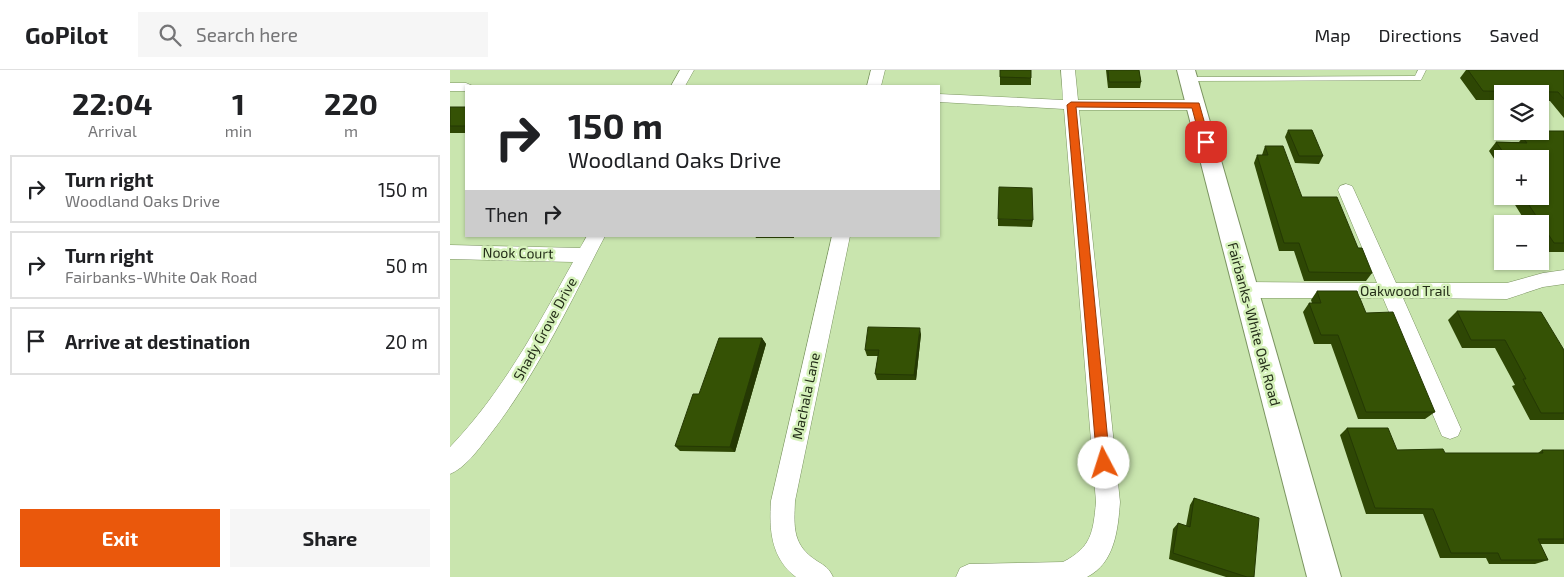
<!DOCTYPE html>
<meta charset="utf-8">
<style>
:root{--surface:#fff;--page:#f6f6f6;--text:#202124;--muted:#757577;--line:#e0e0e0;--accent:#ea580c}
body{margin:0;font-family:"Exo 2",sans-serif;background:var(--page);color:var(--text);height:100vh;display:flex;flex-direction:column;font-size:19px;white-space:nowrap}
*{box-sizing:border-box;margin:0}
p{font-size:16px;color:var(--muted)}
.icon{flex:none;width:28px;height:28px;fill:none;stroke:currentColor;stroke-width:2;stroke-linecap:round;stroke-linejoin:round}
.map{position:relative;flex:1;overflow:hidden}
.side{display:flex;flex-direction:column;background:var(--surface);width:450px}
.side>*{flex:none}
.banner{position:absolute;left:15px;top:15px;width:475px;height:152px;border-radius:0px;box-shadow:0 1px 4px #0004;background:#fff;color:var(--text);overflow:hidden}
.fabs{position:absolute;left:1044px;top:15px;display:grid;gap:10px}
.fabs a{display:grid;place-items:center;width:55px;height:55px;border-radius:0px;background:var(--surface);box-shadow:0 1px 4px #0004;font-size:25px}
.pin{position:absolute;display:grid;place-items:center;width:42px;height:42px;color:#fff;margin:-21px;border-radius:10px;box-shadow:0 2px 8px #0006}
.me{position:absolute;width:55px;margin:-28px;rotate:355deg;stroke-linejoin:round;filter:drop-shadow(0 0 4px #0008)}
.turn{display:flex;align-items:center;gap:18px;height:105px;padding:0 20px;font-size:22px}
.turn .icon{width:65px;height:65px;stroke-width:2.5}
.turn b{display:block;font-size:35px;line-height:42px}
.then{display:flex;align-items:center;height:48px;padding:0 20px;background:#0003;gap:10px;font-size:19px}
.eta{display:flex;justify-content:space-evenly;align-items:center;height:85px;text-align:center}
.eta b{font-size:30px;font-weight:700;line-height:35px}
.action{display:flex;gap:10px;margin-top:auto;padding:10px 20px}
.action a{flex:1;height:58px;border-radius:0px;background:var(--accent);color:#fff;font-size:20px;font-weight:700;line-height:58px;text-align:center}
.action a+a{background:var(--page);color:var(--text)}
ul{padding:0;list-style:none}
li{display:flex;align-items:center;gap:15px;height:68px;margin:0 10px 8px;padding:0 10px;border:2px solid var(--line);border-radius:0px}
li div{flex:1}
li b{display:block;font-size:19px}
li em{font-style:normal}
header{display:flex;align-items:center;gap:30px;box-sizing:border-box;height:70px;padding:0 25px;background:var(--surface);border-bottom:1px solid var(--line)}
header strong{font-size:24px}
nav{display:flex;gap:28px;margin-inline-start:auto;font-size:18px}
.search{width:350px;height:45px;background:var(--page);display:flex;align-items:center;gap:12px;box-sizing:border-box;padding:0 18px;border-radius:0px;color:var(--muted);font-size:19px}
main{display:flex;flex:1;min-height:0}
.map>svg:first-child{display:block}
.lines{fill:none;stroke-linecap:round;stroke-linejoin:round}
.service-casing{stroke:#7b9461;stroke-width:1}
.minor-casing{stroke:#7b9461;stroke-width:1}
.tertiary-casing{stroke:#7b9461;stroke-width:2}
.service{fill:#fff;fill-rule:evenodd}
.minor{fill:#fff;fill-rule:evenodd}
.tertiary{fill:#fff;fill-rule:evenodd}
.wall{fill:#2e4704}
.shaded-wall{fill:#253904}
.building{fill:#355205;stroke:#253904}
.route{fill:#ea580c;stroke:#983908}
.labels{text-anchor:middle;stroke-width:5;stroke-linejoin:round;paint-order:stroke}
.street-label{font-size:14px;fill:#232d18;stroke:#d6f2bb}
</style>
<header>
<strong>GoPilot</strong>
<div class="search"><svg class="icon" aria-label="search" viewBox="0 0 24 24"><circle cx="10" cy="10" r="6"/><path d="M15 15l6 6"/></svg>Search here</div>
<nav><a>Map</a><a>Directions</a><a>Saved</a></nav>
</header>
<main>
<section class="side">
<div class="eta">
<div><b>22:04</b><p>Arrival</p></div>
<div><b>1</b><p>min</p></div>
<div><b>220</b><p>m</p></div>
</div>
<ul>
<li><svg class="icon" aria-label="right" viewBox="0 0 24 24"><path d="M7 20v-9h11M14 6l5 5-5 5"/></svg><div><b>Turn right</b><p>Woodland Oaks Drive</p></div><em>150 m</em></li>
<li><svg class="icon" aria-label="right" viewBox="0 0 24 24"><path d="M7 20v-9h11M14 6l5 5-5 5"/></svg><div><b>Turn right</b><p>Fairbanks-White Oak Road</p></div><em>50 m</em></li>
<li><svg class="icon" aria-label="arrive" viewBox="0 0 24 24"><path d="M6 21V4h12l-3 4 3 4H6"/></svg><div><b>Arrive at destination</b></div><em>20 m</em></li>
</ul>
<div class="action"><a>Exit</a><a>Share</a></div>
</section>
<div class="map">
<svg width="1114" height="507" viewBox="0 0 1114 507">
<rect width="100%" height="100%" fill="#c9e5ae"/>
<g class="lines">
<g class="service-casing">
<path id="service" d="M968,0H976L971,10H968L739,11L735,9L739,7L965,6Z"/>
</g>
<g class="minor-casing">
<path id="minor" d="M230,0H244L235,16H221Z
M421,0H435L431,16H417Z
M611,0H625L628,30H746L751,32L753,35L751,38L746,40H629L670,432C668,459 665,493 637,507H506L510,498L519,494L613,492C642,477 643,462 646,432L614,39L489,32V24L613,30Z
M0,13H16L23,16H16V21H0Z
M896,114L902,116L904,120L946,213H1057L1093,203L1114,200V214L1093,217L1057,229L953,228L1011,359L1008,366L1000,369L992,366L933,228H795L788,225L785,220L788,215L795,212L927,213L888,120L890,116Z
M137,166H155C119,235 86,306 38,367C28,380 15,398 0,404V377C52,323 87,257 123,192L0,189V175L130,178Z
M382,166H400L345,431C344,457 342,475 367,491C375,496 379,498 383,507H346C321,488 319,460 321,431Z"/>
</g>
<g class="tertiary-casing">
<path id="tertiary" d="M727,0H745L891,507H857Z"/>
</g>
<use href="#service" class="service"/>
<use href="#minor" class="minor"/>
<use href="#tertiary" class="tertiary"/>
</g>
<path class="wall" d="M550,0L581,8V15H550Z
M656,0H689L691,12L690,18H658Z
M1016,0H1114V48L1100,31H1090V24H1052V30H1026L1010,8Z
M0,37H16V63H0Z
M838,60L873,86L869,94L845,93L835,67Z
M1078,61H1114V182H1095L1090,174V154H1077L1062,130L1066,126H1090V89H1052V101L1039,81L1046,72H1069Z
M815,76L852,127L908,178L922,203L916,211H854L844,181H829L804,93L807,85H812Z
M548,149L583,150L582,157L548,156Z
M305,166H344V168H306Z
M867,221L916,243L985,342L975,349H908L881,274H864L853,242L859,233H862L861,230Z
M1007,241L1114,280V350H1080L1062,316L1065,315L1045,278H1012L998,250Z
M471,264L466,310H427L425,304L428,286H417L415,280Z
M312,268L316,274L285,382L230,381L225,376L249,324Z
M897,358L947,380L995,383H1088L1092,380H1114V474H1090L1098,490L1085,494H1039L1036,488H990L973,444H916L890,365Z
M744,428L804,507H776L719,489L723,459L728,453L736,456L740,435Z"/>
<path class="shaded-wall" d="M490,81V88L489,102V88Z
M470,258L471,264L466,310L464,305Z
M312,268L316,274L285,382L280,377Z"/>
<path class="building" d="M550,0H581V8L550,7Z
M658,0H689L691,12H659Z
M1018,0H1114V29L1108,22L1033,21Z
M0,37H16V56H0Z
M838,60H862L873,86H849Z
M1078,61H1114V173H1104L1073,126H1090V89H1058L1046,72L1077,73L1073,68H1083Z
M815,76H833L852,127H887L908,178H912L922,203L859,202L849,173H834L807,85H818Z
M549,117L582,118L583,150L548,149Z
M867,221H907L916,243L943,242L985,342H916L888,265H871L859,233H871Z
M1007,241L1091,242L1114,280V343H1091L1073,309H1076L1055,270H1021Z
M418,257L470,258L464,305L425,304L429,280H415Z
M269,268H312L280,377L225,376L243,324H249Z
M897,358H938L947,380L993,379L995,383H1093L1092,380H1114V469H1088L1098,490H1051L1048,483H1001L983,439L925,438Z
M744,428L809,448L804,507H797L723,483L728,453L740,457Z"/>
<path class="route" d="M621,32L749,33L760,72L756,75L751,72L742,38L626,37L660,393L659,397L654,399L649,397L647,393L617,35Z"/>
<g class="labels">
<g class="street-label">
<text transform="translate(68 183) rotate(1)" y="5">Nook Court</text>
<text x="955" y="226">Oakwood Trail</text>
<text transform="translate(804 254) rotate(75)" y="5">Fairbanks-White Oak Road</text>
<text transform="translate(95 259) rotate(-61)" y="5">Shady Grove Drive</text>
<text transform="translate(356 326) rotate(-78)" y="5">Machala Lane</text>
</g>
</g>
</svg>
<div class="fabs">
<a><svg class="icon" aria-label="layers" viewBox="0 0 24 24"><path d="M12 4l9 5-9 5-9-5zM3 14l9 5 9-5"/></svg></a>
<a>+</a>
<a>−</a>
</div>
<div class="pin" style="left:756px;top:72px;background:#d93025"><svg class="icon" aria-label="arrive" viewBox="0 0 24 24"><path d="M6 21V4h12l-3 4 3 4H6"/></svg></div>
<svg class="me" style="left:654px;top:393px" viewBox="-20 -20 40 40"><circle r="19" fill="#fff"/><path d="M0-13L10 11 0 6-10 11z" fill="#ea580c"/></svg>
<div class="banner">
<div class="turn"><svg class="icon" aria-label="right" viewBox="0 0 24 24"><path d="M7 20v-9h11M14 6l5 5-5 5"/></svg><div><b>150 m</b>Woodland Oaks Drive</div></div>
<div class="then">Then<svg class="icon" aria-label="right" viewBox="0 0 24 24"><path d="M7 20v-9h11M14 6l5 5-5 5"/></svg></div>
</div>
</div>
</main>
